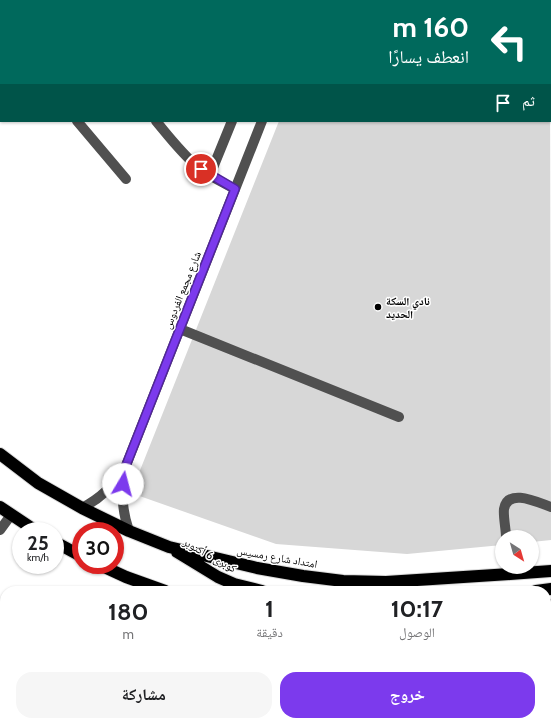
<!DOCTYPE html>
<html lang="ar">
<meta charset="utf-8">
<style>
:root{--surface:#fff;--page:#f6f6f6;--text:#202124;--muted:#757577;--accent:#7c3aed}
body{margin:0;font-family:Cabin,"Noto Naskh Arabic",sans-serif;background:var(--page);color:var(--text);direction:rtl;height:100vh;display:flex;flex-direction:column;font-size:15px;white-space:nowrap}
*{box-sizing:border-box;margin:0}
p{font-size:13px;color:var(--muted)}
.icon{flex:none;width:22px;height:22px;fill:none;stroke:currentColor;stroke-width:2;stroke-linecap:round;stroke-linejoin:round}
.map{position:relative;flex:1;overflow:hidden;direction:ltr}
.sheet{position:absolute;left:0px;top:586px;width:551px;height:140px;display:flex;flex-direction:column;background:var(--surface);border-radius:16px 16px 0 0;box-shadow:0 1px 3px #0004;direction:rtl}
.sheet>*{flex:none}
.hud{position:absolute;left:0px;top:0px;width:551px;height:122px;box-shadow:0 1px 3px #0004;direction:rtl;background:#00695c;color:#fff;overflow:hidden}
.needle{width:26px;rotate:143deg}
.tools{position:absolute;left:495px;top:530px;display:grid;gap:8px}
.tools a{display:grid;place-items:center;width:44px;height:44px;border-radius:50%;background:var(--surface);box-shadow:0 1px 3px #0004;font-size:20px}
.speed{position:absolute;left:12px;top:522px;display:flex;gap:8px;font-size:20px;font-weight:700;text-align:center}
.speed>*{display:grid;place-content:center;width:52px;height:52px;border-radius:50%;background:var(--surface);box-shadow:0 1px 3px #0004;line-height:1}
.speed small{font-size:10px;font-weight:400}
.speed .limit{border:6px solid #d22;background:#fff;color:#111}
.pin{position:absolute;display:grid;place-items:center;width:34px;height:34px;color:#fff;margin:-17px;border:2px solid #fff;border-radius:50%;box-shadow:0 1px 4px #0007}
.me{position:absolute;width:44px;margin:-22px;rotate:8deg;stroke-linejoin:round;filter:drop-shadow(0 0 3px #0008)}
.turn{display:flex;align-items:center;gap:14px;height:84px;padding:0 16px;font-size:18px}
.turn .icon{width:52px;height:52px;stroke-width:2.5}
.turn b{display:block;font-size:28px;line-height:34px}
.then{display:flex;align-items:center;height:38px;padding:0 16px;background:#0003;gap:8px;font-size:15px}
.eta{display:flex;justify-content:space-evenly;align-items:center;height:68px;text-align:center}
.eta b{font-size:24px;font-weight:700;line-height:28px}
.button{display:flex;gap:8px;margin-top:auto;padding:8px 16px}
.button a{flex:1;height:46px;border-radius:16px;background:var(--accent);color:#fff;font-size:16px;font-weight:700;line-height:46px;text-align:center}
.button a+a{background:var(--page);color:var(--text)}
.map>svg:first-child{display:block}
.garden{fill:#d7d7d7}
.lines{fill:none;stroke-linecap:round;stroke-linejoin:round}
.highway-casing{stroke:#dbdbdb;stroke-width:14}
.minor{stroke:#505050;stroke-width:10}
.highway{stroke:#000;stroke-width:12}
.route-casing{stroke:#51269a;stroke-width:10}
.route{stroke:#7c3aed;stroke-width:7}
.poi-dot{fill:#000;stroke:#fff;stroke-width:1.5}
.labels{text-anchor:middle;stroke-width:3;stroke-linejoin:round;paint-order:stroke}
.street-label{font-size:11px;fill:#000;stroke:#fff}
.poi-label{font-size:11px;font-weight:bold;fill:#000;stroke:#fff;text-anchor:start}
</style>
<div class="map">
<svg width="551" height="726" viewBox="0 0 551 726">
<rect width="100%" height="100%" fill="#fff"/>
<path class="garden" d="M550,62L551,540L532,542V537H502V545L407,554L276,544L131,493L279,121H550Z"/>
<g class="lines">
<g class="highway-casing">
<path id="highway" d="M0,454L38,483L82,508L129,531L169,547L257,568L303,576L343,581L386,582L510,574L551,571
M0,507L36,531
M55,542L81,556
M177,552L218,577L234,584L262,591
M100,565L126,577L165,591
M536,591L551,589
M546,606L551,605
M546,626H551"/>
</g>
<path class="minor" d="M457,0L460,1
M83,1V0
M189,1L190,0
M280,1L281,0
M310,1V0
M550,39H551
M0,77L1,76
M77,121L126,179
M156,121C170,138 183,155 200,169C211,177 224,183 235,189
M210,175L232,121
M180,329L399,417
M125,470C122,494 121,507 129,531
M82,508C101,498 113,486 125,468L262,121
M0,530L11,515
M506,537C506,529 503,516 504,509C508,487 539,503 551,507
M63,721L74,726
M359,721L373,726
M44,726L47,721
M131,726L134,721
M170,726L173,721
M197,726L200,721"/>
<use href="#highway" class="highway"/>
</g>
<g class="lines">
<g class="route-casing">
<path id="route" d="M123,484L125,468L235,189L201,169"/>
</g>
<use href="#route" class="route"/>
</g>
<circle class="poi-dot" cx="378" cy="307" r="4"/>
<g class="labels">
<g class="street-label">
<text transform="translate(182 290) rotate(-68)" y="4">شارع مجمع الفردوس</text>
<text transform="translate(210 555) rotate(29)" y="4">كوبرى 6 أكتوبر</text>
<text transform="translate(277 557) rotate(10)" y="4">امتداد شارع رمسيس</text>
</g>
<g class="poi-label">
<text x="386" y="305">نادي السكة<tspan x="386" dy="13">الحديد</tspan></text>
</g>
</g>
</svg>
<div class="tools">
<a><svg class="needle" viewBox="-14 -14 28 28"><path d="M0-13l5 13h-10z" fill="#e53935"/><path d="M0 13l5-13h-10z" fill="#757577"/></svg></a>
</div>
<div class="speed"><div>25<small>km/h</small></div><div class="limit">30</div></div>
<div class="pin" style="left:201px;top:169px;background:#d93025"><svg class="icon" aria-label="arrive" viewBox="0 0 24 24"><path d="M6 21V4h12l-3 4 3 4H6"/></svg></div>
<svg class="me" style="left:123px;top:484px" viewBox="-20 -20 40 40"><circle r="19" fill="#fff"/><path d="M0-13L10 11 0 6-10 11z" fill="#7c3aed"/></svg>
<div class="hud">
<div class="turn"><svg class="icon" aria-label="left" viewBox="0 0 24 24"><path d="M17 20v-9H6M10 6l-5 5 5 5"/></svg><div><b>160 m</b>انعطف يسارًا</div></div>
<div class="then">ثم<svg class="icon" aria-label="arrive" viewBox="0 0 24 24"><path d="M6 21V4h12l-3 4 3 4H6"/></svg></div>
</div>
<section class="sheet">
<div class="eta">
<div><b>10:17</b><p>الوصول</p></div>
<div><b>1</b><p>دقيقة</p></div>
<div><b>180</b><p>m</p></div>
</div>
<div class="button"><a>خروج</a><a>مشاركة</a></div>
</section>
</div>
